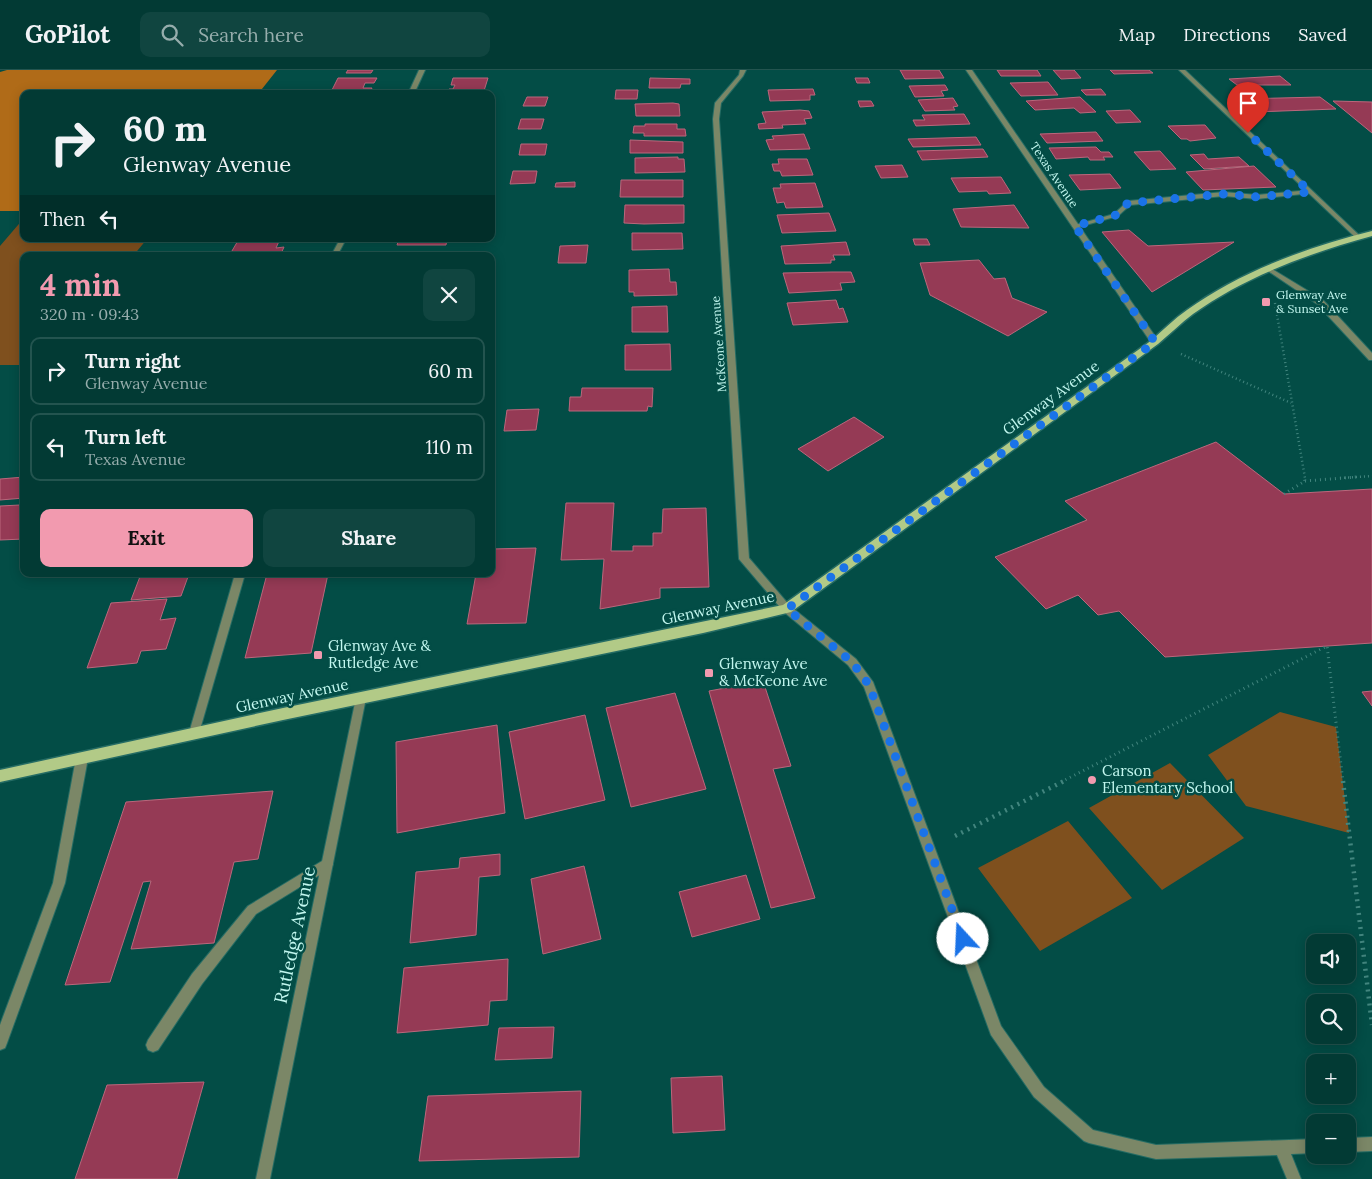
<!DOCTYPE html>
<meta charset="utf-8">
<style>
:root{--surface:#023a34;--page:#104540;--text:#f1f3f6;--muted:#96adac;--line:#23544f;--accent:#f29aaf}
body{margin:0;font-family:Lora,serif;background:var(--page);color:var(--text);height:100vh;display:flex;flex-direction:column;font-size:19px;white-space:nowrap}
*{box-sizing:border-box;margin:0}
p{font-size:16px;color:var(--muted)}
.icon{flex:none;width:28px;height:28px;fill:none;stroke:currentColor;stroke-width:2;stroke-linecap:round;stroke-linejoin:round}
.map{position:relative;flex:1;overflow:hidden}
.drawer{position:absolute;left:20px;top:182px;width:475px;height:325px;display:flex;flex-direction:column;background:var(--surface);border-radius:10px;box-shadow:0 2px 12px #0003,0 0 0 1px var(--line)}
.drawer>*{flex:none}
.banner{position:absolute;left:20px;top:20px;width:475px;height:152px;border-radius:10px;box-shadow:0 2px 12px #0003,0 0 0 1px var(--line);background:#023a34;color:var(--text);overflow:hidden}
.controls{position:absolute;left:1306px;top:864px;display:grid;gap:10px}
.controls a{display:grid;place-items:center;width:50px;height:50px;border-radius:10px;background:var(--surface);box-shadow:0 2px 12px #0003,0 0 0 1px var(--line);font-size:25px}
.pin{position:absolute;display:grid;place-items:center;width:42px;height:42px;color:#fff;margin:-51px -21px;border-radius:50% 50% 50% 0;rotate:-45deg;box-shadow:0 0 5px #0007}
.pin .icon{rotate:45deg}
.me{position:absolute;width:55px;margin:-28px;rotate:340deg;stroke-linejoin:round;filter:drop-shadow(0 0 4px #0008)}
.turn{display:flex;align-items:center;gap:18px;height:105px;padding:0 20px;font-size:22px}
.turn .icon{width:65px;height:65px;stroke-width:2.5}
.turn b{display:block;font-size:35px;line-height:42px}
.then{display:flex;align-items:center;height:48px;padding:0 20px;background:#0003;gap:10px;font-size:19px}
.round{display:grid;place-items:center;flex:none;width:52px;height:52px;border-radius:10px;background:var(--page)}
.head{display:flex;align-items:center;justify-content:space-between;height:85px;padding:0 20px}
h1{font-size:30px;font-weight:800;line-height:38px;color:var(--accent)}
.action{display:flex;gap:10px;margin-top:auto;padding:10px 20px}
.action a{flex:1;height:58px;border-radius:10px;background:var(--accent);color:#111;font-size:20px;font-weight:800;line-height:58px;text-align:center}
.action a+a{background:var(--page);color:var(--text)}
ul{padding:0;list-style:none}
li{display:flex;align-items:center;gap:15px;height:68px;margin:0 10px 8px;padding:0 10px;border:2px solid var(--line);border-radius:10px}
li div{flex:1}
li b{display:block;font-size:19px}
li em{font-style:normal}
header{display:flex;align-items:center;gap:30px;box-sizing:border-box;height:70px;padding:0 25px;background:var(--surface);border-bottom:1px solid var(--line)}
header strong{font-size:24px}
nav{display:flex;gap:28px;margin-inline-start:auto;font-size:18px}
.search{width:350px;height:45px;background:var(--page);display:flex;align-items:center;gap:12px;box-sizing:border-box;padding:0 18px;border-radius:10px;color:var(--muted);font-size:19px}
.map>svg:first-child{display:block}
.green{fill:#7f501e}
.forest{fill:#b06b18}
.building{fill:#953a55;stroke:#bb677c}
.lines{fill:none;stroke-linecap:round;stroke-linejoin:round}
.lane-casing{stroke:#256c64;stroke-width:2}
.street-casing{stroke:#256c64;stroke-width:2}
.primary-casing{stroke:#256c64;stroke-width:3}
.path-far2{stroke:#42857e;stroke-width:2.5;stroke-dasharray:1 3;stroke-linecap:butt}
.path-far1{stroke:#42857e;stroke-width:3;stroke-dasharray:1 4;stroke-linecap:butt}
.path{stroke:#42857e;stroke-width:4.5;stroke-dasharray:2 5;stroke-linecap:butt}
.lane{fill:#7b8767;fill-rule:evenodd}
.street{fill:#7b8767;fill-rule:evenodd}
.primary{fill:#b2ca87;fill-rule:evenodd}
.route{stroke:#1a73e8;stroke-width:9;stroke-dasharray:0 16.2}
.poi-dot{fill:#f29aaf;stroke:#034d46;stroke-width:2}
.labels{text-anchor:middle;stroke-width:5;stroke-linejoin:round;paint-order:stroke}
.far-street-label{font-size:12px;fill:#c2f7ef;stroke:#034d46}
.far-poi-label{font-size:12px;fill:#c2f7ef;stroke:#034d46;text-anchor:start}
.street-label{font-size:15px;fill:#c2f7ef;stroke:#034d46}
.poi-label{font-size:15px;fill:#c2f7ef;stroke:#034d46;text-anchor:start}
.near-street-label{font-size:18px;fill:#c2f7ef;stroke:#034d46}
</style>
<header>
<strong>GoPilot</strong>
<div class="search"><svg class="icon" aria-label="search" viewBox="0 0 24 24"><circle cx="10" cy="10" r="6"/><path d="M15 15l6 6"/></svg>Search here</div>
<nav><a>Map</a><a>Directions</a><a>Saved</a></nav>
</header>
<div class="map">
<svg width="1372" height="1109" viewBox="0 0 1372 1109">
<rect width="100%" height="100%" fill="#034d46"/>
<path class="green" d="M24,148V169H147L133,186H24V295H0V176Z
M1280,642L1336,657L1349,763L1246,736L1208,685Z
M1170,693L1244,768L1162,820L1089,738Z
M1068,751L1132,828L1040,881L978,798Z"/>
<path class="forest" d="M7,0H277L258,24H24V141H0V2Z"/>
<path class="building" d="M348,0H373L371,3H346Z
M900,0H939L944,8L905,9Z
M997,0H1037L1041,6H1001Z
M1053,0H1074L1081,8L1061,9Z
M1110,0H1149L1153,3L1114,4Z
M1280,6L1291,15H1237L1229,9Z
M338,8H377L374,13H365L363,18H372L369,24H330Z
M453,8H488L483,24H447L449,19H453L455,15H451Z
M650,8L690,9V14H681L680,18H649Z
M855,8H868L870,13H857Z
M1048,12L1058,25L1021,26L1010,13Z
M945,15L948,20L941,21L944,26L915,27L909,16Z
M813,19L815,25H810V30L770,31L768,20Z
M1101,19L1106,25H1086L1081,20Z
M616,20H638L637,29H615Z
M527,27H548L545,36H523Z
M1080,27L1096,42L1080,43L1074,38L1035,40L1026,31Z
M1320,27L1336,39L1255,42L1241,29Z
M953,28L958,36L953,37L955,40L925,41L918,30Z
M858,31H871L874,36L860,37Z
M1333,31L1372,32V63Z
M673,33L679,34L680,46H636L635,34Z
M800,40L809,41L812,48L804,49L806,54L782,55L783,58L759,59L758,54L766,53L762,42Z
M1130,40L1141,52L1116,53L1106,41Z
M964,44L970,54L916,56L913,50H925L922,45Z
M521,49H544L541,59H518Z
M645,54H677V59H685L686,66H644V63H633L634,56H645Z
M1202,55H1205L1216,68L1190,71L1187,69H1181L1168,56Z
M1096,62L1103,71L1047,73L1040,64Z
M804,64L810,79L770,80L766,70L774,69L772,66Z
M976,67L981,75L913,77L908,69Z
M630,70L683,72V83H630Z
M521,74H547L545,85H519Z
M1096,77L1101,82H1109L1113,87H1103L1105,90H1090L1088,87L1056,89L1049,78Z
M983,79L988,87L922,90L917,81Z
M1160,81L1176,99L1150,100L1134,82Z
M1204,84L1208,89L1239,87L1249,96L1204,99L1190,85Z
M678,87V89H684L685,102L635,103V88Z
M778,89H807L813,105L782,106L780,101H774L772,94H779Z
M902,95L908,107L881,108L875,96Z
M1254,96L1276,117L1203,120L1186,102Z
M513,101H537L535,113L510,114Z
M1110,104L1121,118L1080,120L1069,105Z
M1001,107L1011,123L989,124L987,121L959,122L951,108Z
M621,110H683V127H620Z
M575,112V117H555L556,113Z
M815,113L823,137L786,138L784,132L777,133L773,118H781L780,114Z
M625,135H684V153L644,154L624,153Z
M1014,135L1029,158L961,157L953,139Z
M829,143L836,161L782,163L777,145Z
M1129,160L1148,176L1234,172L1152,222L1102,162Z
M632,163H682L683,179L632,180Z
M239,169H289H280L276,178L284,177L280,186H229Z
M399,169H447L446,175H397Z
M913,169H927L930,175H915Z
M846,172L850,185H833L835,190H831V193L785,194L781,176Z
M588,175L586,193H558L560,176Z
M438,184V186H394V185Z
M979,190L994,209L1005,208L1012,228L1047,242L1008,266L930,225L920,193Z
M669,199L670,212H676L677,225L634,226V222H629V200Z
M832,202H851L855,212L840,213L842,220L789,223L783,203Z
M836,230L839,239L843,238L848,252L793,255L787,233Z
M667,236L668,262H632V237Z
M670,274L671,300H625V275Z
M582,318H653L652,337L648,336L647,341H569L570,327H581Z
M539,339L536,360L504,361L507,340Z
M854,347L884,367L828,401L798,379Z
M1216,372L1284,424L1372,419V573L1165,587L1119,541L1098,545L1078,525L1046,539L995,487L1087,450L1065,431Z
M24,407V428L0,430V409Z
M23,431L24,469L0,470V436L20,435Z
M566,433H614L611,481H633V476H653V463H662L663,439L706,438L709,517L660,518V528L600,539L604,489L561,490Z
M536,478L526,553L467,554L476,504H491V479Z
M141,504H189L181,526L131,530Z
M267,504H328L311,583L245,588Z
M167,529L160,550L176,548L166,579L141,581L137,593L87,598L111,533Z
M763,611L791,696L773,699L815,828L771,838L709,621Z
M1372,621V636L1362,622Z
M675,623L706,719L631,737L606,638Z
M585,645L605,730L525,749L509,662Z
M497,655L505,743L397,763L396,672Z
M273,721L258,789L234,792L214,873L131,879L151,811L143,812L110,912L65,915L126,732Z
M500,784V805L479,807L476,865L410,873L416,802L459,798L460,788Z
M584,796L601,869L543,884L531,809Z
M746,805L760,849L692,867L679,822Z
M508,889L507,930L490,931L488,955L397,963L404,898Z
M554,957L552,988L495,990L499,958Z
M722,1006L725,1060L673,1063L671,1008Z
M204,1012L177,1109H75L107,1015Z
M581,1021L579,1087L419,1091L428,1026Z"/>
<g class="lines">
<g class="lane-casing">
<path id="lane" d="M1310,120L1312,121V123L1257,129L1224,126L1130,135L1118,146L1075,158L1072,156L1114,144L1128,131L1224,122L1257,125Z
M787,535L790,536L856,589L873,612L1001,956L1044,1017L1093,1060L1156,1075L1315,1069V1083L1291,1084L1301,1109H1287L1277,1085L1156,1089L1089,1073L1084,1071L1034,1027L991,965L864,617L848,595L784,542L782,539L784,536Z
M82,683L86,685L88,688L65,813L7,973L5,978L0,980V955L53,813L76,688L78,685Z
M327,788L331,790L333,794L331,798L256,844L202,914L158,980L153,982L148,980L146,975L148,970L192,904L248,836Z
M1372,1067V1081L1348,1082V1068Z"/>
</g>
<g class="street-casing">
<path id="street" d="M419,0H425L414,24H408Z
M740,0H746L743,6L721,33L719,49L749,488L790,536L792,539L790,542H784L739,489L713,49L715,33L739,5Z
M966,0H972L1159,272L1158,274H1152Z
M1179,0H1185L1360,166V168H1356Z
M340,169H346L337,186H331Z
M1268,199H1272L1323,230L1372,283V290H1369L1317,234L1268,201Z
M235,504H245L199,663L198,666L194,668L190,666L189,663Z
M361,624L365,625L366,628L270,1109H256L356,628L357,625Z"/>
</g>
<g class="primary-casing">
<path id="primary" d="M1372,161V166C1310,183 1246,206 1193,244C1181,253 1170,264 1158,274L791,542L703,563L283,650L0,712V700L283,638L783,535L1152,270C1163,260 1174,249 1187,240C1241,201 1308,177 1372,161Z"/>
</g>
<path class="path-far2" d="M1275,233L1305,408
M1181,284L1291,333
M1340,408L1372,406"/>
<path class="path-far1" d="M1305,411L1356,407
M1284,424L1305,411L1304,407
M1061,712L1327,576L1343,712"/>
<path class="path" d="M1343,711L1372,955
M955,766L1064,711"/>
<use href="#lane" class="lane"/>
<use href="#street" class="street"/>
<use href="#primary" class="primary"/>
</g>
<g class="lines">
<path class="route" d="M963,869L869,615L852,592L787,539L1155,272L1075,156L1116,145L1128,133L1224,124L1257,127L1310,122L1248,63"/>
</g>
<g class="poi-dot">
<rect x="1261" y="227" width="10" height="10" rx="2.5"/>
<rect x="313" y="580" width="10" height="10" rx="2.5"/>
<rect x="704" y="598" width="10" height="10" rx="2.5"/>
<circle cx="1092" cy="710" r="5"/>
</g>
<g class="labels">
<g class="far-street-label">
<text transform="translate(1054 105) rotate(56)" y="4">Texas Avenue</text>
<text transform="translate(719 274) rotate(-94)" y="4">McKeone Avenue</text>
</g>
<g class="far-poi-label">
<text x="1276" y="229">Glenway Ave<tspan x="1276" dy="14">&amp; Sunset Ave</tspan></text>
</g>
<g class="street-label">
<text transform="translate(1051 328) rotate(-36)" y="5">Glenway Avenue</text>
<text transform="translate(718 538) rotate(-12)" y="5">Glenway Avenue</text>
<text transform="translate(292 626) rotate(-12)" y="5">Glenway Avenue</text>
</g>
<g class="poi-label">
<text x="328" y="581">Glenway Ave &amp;<tspan x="328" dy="17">Rutledge Ave</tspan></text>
<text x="719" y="599">Glenway Ave<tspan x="719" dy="17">&amp; McKeone Ave</tspan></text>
<text x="1102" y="706">Carson<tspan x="1102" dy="17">Elementary School</tspan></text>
</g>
<g class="near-street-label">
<text transform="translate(295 865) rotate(-78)" y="6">Rutledge Avenue</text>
</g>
</g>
</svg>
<div class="controls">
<a><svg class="icon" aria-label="sound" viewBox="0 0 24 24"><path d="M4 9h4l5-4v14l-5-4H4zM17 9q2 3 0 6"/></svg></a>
<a><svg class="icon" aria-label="search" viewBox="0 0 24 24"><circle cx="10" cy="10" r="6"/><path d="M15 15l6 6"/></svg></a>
<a>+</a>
<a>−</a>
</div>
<div class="pin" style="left:1248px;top:63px;background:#d93025"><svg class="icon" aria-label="arrive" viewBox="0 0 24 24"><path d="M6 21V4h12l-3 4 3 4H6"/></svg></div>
<svg class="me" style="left:963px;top:869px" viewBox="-20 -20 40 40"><circle r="19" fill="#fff"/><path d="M0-13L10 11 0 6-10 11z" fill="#1a73e8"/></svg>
<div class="banner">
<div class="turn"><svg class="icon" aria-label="right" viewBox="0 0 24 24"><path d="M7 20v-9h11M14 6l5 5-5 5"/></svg><div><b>60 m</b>Glenway Avenue</div></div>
<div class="then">Then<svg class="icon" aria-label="left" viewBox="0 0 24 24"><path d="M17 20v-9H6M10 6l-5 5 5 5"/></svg></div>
</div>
<section class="drawer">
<div class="head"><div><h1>4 min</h1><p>320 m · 09:43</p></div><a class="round"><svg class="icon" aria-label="close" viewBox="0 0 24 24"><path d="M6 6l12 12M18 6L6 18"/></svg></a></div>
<ul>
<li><svg class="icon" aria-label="right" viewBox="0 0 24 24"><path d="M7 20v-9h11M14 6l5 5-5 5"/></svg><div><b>Turn right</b><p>Glenway Avenue</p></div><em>60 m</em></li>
<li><svg class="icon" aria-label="left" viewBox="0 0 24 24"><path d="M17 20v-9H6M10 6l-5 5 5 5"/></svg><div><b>Turn left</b><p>Texas Avenue</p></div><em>110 m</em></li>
</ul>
<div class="action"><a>Exit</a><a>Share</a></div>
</section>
</div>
